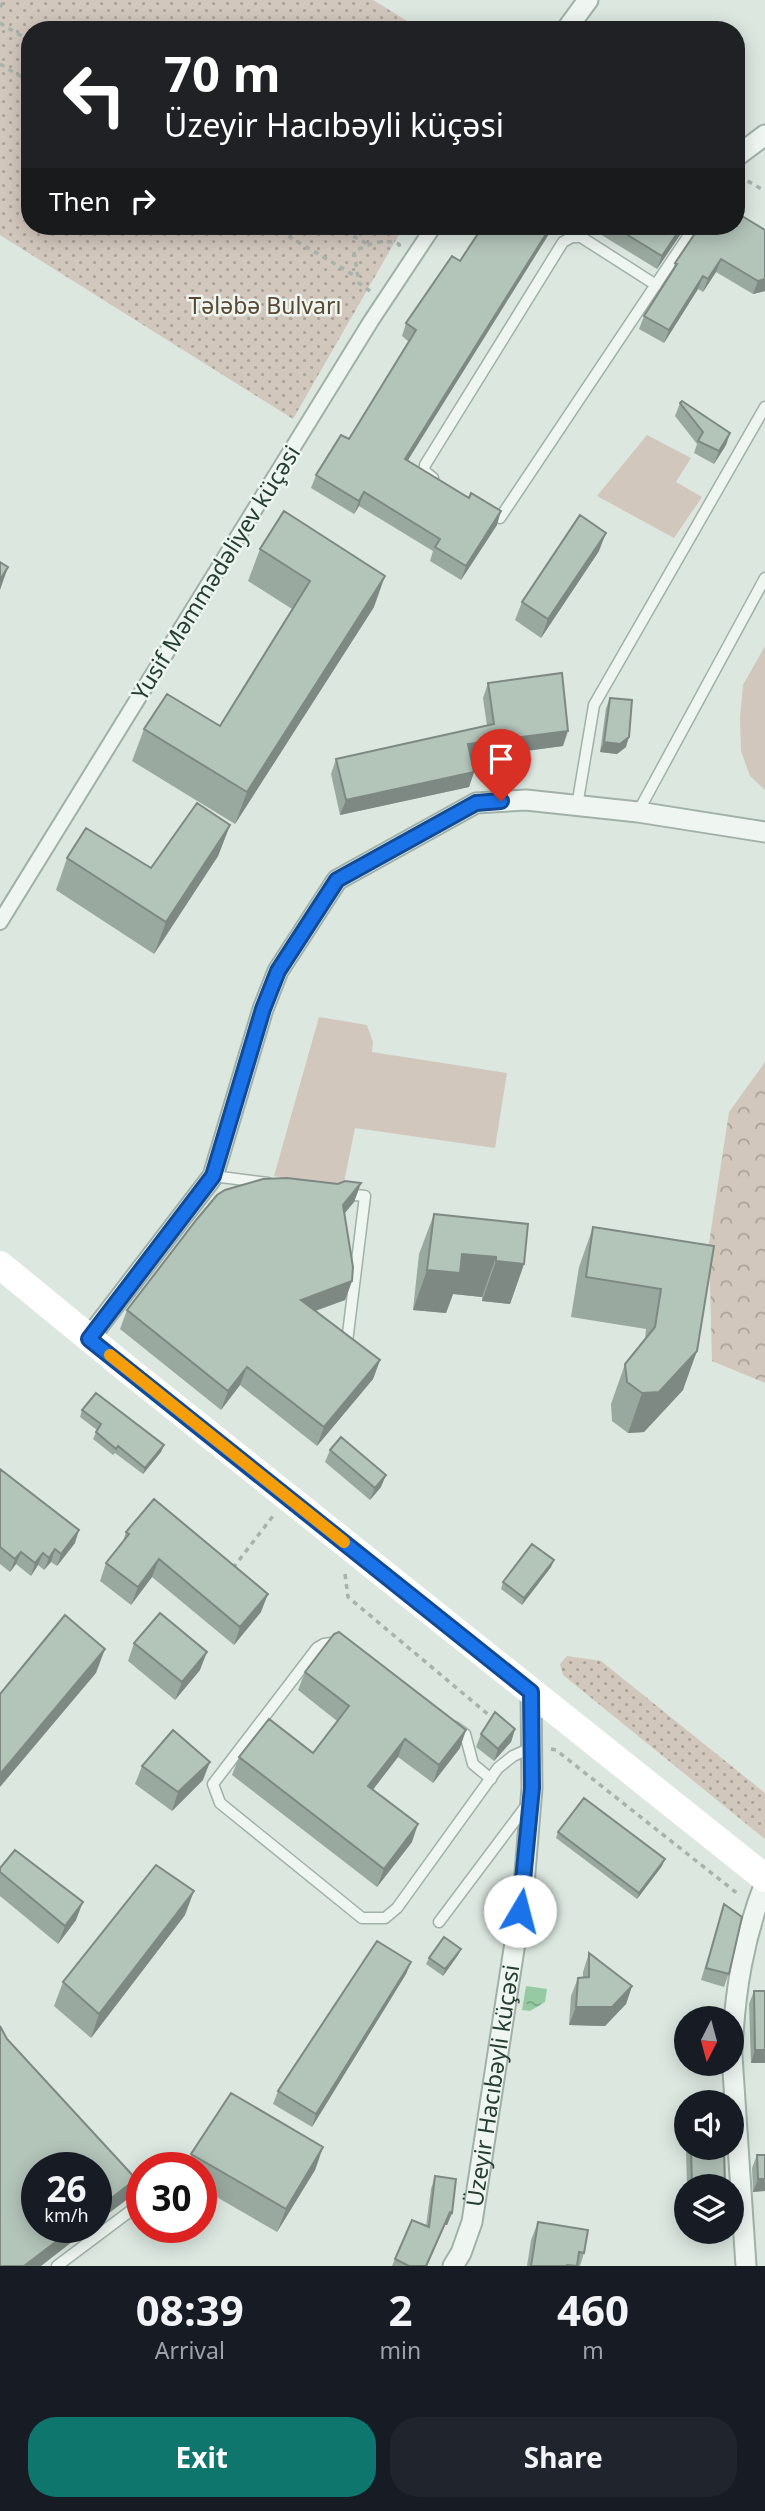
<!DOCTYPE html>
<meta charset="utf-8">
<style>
:root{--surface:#171b24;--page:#20242c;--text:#f1f3f6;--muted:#9ea1a6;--accent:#0f766e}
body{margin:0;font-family:"Noto Sans",sans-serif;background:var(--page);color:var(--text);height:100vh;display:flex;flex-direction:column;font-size:26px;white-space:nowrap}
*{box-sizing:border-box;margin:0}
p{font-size:23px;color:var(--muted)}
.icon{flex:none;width:38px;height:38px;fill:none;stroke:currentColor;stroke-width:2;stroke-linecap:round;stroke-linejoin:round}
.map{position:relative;height:2266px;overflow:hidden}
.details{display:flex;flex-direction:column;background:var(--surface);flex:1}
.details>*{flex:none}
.guide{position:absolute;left:21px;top:21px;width:724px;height:214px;border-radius:28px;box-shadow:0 4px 18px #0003;background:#202124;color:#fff;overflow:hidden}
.needle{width:46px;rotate:186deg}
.buttons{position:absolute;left:674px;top:2006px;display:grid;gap:14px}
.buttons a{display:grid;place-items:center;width:70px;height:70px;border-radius:50%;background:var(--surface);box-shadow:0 4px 18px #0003;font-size:35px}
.speed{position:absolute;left:21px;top:2152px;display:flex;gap:14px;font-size:35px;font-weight:700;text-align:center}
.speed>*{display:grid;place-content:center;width:91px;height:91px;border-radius:50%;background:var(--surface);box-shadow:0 4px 18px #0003;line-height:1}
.speed small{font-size:18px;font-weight:400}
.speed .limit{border:10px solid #d22;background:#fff;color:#111}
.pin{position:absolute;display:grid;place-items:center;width:60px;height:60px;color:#fff;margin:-72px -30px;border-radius:50% 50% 50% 0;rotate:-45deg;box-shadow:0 0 7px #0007}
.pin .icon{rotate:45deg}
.me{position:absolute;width:77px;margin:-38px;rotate:8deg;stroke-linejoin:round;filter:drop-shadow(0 0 5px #0008)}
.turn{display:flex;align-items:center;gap:24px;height:147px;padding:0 28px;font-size:32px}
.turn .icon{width:91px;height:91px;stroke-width:2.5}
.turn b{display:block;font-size:49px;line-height:60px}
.then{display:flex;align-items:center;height:66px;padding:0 28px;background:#0003;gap:14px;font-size:26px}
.eta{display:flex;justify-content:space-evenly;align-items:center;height:119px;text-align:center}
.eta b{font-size:42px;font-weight:700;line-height:49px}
.cta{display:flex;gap:14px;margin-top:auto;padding:14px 28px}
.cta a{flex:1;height:80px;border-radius:28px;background:var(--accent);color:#fff;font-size:28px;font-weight:700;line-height:80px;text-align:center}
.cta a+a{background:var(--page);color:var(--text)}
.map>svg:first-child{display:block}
.grass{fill:url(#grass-dots)}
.forest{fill:url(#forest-crowns)}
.garden{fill:#d2c7bd}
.water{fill:url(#water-ripples)}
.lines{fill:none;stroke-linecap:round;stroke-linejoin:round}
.service-casing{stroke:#a1b1a7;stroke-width:13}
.pedestrian-casing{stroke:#a1b1a7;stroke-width:18}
.minor-casing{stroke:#a1b1a7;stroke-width:23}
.path{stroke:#a6b4ac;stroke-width:3.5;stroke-dasharray:5 5;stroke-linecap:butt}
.service{stroke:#eff6f2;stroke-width:10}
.pedestrian{stroke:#eff6f2;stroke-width:14}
.minor{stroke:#eff6f2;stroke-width:19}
.secondary{stroke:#fff;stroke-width:28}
.wall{fill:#9aa99f}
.shaded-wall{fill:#7d8982}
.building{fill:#b3c4b9;stroke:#7d8982;stroke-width:2}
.route-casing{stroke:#114b97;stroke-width:18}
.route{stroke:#1a73e8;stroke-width:12}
.slow{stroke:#f59e0b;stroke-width:12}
.labels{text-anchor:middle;stroke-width:5;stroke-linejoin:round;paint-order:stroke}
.park-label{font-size:23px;fill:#5b4832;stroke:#ecf5ef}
.street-label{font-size:23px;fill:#253e2f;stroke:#ecf5ef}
</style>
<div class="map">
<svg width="765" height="2266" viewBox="0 0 765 2266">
<defs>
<pattern id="grass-dots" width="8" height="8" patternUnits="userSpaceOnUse" patternTransform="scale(1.75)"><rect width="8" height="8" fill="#d2c7bd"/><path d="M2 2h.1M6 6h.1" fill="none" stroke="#aaa39a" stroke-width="1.8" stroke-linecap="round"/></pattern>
<pattern id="forest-crowns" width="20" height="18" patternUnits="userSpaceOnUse" patternTransform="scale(1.75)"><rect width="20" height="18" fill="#d2c7bd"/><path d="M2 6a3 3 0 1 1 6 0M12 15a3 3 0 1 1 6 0" fill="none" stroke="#aaa39a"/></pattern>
<pattern id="water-ripples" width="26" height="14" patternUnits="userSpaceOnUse" patternTransform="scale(1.75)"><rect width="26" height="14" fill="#95caa2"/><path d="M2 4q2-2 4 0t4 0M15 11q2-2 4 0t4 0" fill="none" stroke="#79a584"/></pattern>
</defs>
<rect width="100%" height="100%" fill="#dce7e0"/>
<path class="grass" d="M0,0H373L422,30H30V226H404L293,419L0,235Z
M567,1656L601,1661L765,1793V1839L563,1675L560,1664Z"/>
<path class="forest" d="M765,1062V1383L712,1361L709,1243L729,1112Z"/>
<path class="garden" d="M647,435L691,458L676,482L702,497L674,538L597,496Z
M765,646V790L750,776L741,751L740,717L743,685Z
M319,1017L367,1025L373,1042L372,1052L507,1073L495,1148L355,1128L343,1187L274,1176Z"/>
<path class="water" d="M526,1986L547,1989L545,2002L530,2011L522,2010Z"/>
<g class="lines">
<g class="service-casing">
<path id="service" d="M433,478L424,471L425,465L563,242L572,237H581L656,285
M488,511L500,518L695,226
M577,806L594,705L765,407
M638,812L765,578
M213,1176L268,1183
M345,1194L365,1196L347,1342
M339,1642L324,1644L317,1648L213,1784L220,1803L362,1918H385L397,1908L498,1768L513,1756L531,1748
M455,1727L465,1734L473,1764L491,1779
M439,1922L526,1806
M57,2266L137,2206"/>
</g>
<g class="pedestrian-casing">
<path id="pedestrian" d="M0,922L371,321L434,226"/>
</g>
<g class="minor-casing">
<g id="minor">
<path d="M566,30L588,0"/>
<path d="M737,156L765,135"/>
<path d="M89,1338L213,1176L263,1009L278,971L337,880L476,803L526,800L638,812L765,832"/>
<path d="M732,2051C735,1991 743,1939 765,1883"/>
<path d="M732,2056L746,2266"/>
<path id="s1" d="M453,2266L461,2253L472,2222L524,1884L532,1788L531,1692"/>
</g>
</g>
<path class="path" d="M0,7L5,0
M0,23L30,41
M0,64L30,82
M739,176L765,191
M271,226L357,277
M336,226L367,244
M370,291L359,283L354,252C367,244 384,238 399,244L400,248
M233,1568L273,1516
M345,1574L348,1597L496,1721
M551,1749L556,1750L738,1894"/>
<use href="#service" class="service"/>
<use href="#pedestrian" class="pedestrian"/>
<use href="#minor" class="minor"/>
<path class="secondary" d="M0,1265L122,1365L765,1878"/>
</g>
<path class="wall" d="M597,226H686L657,269L595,231Z
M765,230V291L753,294L716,272L703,292L698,289L664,343L639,329L644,316L672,273L675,263Z
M452,256L408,461L497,525L461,580L430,561L433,551L359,506L354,514L311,488L316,475L349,439L409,342L402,336L406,323Z
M680,403L730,433L726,445L714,464L694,453L697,444L675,416Z
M260,549L374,607L235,824L132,761L144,729L220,726L292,609L248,581Z
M599,551L541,638L515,620L522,602Z
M488,683L563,746L472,758L474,772L469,787L340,815L331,774L336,759L487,726L483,698Z
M610,698L626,747L617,754L600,752L606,708Z
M230,825L218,856L154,954L56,890L67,858L151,868Z
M361,1183L354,1202L344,1213L352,1281L345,1300L316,1311L380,1360L373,1379L317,1446L240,1385L221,1410L120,1329L127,1310L338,1184Z
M434,1214L524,1264L510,1304L482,1301V1297L453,1294L446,1313L413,1310L419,1254Z
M593,1227L714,1246L683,1390L644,1432L628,1433L612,1421L611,1404L625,1364L645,1340L646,1329L571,1317L579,1267Z
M82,1410L164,1445L161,1452L143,1474L115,1453L113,1455L93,1439L97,1430L80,1417Z
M330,1450L381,1487L370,1500L325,1462Z
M0,1469L75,1543L57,1566L51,1562L44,1570L38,1565L31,1576L16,1564L10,1572L0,1564Z
M126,1532L261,1612L234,1645L152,1577L131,1605L100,1581L106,1563L123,1541Z
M554,1560L551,1567L522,1605L501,1589L503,1582Z
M134,1643L200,1670L175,1700L128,1661Z
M305,1672L460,1748L433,1783L398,1757L373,1789L412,1842L377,1887L232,1775L239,1757L313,1753L337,1721L298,1690Z
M515,1729L511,1742L494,1761L476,1747L481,1734Z
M142,1766L203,1780L172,1811L135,1784Z
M558,1832L662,1866L637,1899L556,1838Z
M0,1868L76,1920L58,1944L0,1896Z
M724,1904L732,1964L724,1987L701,1980Z
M185,1915L91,2038L54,2006L63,1982Z
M461,1949L458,1955L443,1976L426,1964L429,1958Z
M589,1953L632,1986L626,2004L605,2026L569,2025L571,1996L578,1978H583V1972Z
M411,1962L406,1974L312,2127L273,2104L278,2091Z
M754,1991L765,2063H751L749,2004Z
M323,2147L315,2170L277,2232L201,2188V2168H186L191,2154Z
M688,2147H724L725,2186H687L686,2152Z
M757,2155H765V2191L753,2192L752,2168Z
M435,2176L452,2213L447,2225H445L427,2266H392L395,2259L426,2226L431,2189Z
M538,2222L584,2253L580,2266H527L531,2240Z"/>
<path class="shaded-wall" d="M551,226H554L400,473L405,459Z
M682,226H686L657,269L662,256Z
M721,259L716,272L703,292L708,279Z
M703,276L698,289L664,343L669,330Z
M765,279V291L753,294L758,281Z
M730,433L726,445L714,464L719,451Z
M364,492L359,506L354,514L359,501Z
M501,511L497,525L461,580L466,566Z
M606,533L599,551L541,638L548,619Z
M8,567L0,590V580Z
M385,576L374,607L235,824L247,792Z
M568,731L563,746L463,759L468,744Z
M629,737L626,747L617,754L600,752L604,742Z
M474,772L469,787L340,815L346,800Z
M230,825L218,856L154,954L166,922Z
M361,1183L354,1202L336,1224L343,1205Z
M462,1254L496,1257L482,1297L453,1294L446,1313L413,1310L427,1270Z
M496,1261L524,1264L510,1304L482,1301Z
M352,1281L345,1300L294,1318L301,1300Z
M697,1351L683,1390L644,1432L628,1433L642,1393Z
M380,1360L373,1379L317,1446L324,1427Z
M247,1367L240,1385L221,1410L228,1391Z
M164,1445L161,1452L143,1474L145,1468Z
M386,1475L381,1487L370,1500L375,1488Z
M79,1530L75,1543L57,1566L61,1554Z
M55,1549L51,1562L44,1570L49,1558Z
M21,1552L16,1564L10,1572L15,1559Z
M43,1553L38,1565L31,1576L35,1563Z
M159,1559L152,1577L131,1605L138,1587Z
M554,1560L551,1567L522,1605L524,1598Z
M268,1594L261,1612L234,1645L240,1627Z
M105,1649L96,1673L0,1787V1774Z
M207,1652L200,1670L175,1700L182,1682Z
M515,1729L511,1742L494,1761L498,1749Z
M466,1730L460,1748L433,1783L439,1765Z
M405,1739L398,1757L362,1804L368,1786Z
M210,1762L203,1780L172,1811L178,1792Z
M418,1824L412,1842L377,1887L384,1869Z
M665,1859L662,1866L637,1899L639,1893Z
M194,1891L185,1915L91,2038L99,2014Z
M83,1902L76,1920L58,1944L65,1926Z
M461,1949L458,1955L443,1976L445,1969Z
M411,1962L406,1974L312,2127L316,2114Z
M632,1986L626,2004L605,2026L569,2025L576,2007Z
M755,2050H765V2063H751Z
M323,2147L315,2170L277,2232L286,2209Z
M136,2179L129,2198L96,2223V2210Z
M758,2179H765V2191L753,2192Z
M450,2212L452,2213L447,2225H445L427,2266H426Z
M74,2228H90L41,2266H24Z"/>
<path class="building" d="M737,213L765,230V279L758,281L721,259L708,279L703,276L669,330L644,316L677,264L675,263L700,226H737Z
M483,226H551L405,459L469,498L471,493L501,511L466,566L435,547L440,539L364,492L359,501L316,475L341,435L349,439L416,330L406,323L452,256L460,261Z
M613,226H682L662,256Z
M682,401L730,433L719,451L698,441L703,432L680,403Z
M284,511L385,576L247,792L144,729L167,694L220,726L310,581L260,549Z
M580,515L606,533L548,619L522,602Z
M0,562L8,567L0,580Z
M562,673L568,731L468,744L474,772L346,800L336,759L494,724L488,683Z
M610,698L632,700L629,737L620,744L604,742Z
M197,803L230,825L166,922L67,858L86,828L151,868Z
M287,1178L338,1184L345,1181L361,1183L343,1205L353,1267L352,1281L301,1300L380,1360L324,1427L247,1367L228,1391L127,1310L197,1219L217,1195L225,1190L263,1179Z
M434,1214L528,1224L524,1264L496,1261V1257L462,1254L460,1273L427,1270Z
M593,1227L714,1246L697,1351L659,1392L642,1393L627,1382L625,1364L655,1327L661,1289L586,1277Z
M96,1393L164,1445L145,1468L118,1446L116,1449L96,1432L101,1424L82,1410Z
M341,1437L386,1475L375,1488L330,1450Z
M0,1469L79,1530L61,1554L55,1549L49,1558L43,1553L35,1563L21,1552L15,1559L0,1547Z
M154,1499L268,1594L240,1627L159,1559L138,1587L106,1563L129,1534L126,1532Z
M532,1544L554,1560L524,1598L503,1582Z
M160,1613L207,1652L182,1682L134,1643Z
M65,1615L105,1649L0,1774V1694Z
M339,1632L466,1730L439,1765L405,1739L368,1786L418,1824L384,1869L239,1757L269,1719L313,1753L349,1706L305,1672L334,1634Z
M495,1712L515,1729L498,1749L481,1734Z
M173,1730L210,1762L178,1792L142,1766Z
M584,1798L665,1859L639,1893L558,1832Z
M15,1850L83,1902L65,1926L0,1872V1868Z
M156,1865L194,1891L99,2014L63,1982Z
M724,1904L742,1917L729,1974L706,1968Z
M444,1937L461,1949L445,1969L429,1958Z
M377,1941L411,1962L316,2114L278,2091Z
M589,1953L632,1986L612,2007H576L578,1978L589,1977Z
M754,1991H765V2050H755Z
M0,2026L7,2039L136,2179L96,2210V2168H37V2228H74L24,2266H0Z
M231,2093L323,2147L286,2209L191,2154Z
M691,2147H724L725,2186H692Z
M757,2155H765V2179H758Z
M435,2176L456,2179L452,2213L450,2212L426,2266H409L395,2259L412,2220L429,2227Z
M538,2222L588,2230L584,2253L579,2252L577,2266L567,2265V2266H531Z"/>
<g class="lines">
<g class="route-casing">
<path id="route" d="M501,801L476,803L337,880L278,971L263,1009L213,1176L89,1339L531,1692L532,1788L520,1911"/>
</g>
<use href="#route" class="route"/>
<path class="slow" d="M110,1355L344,1542"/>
</g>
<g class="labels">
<g class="park-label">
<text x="265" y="314">Tələbə Bulvarı</text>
</g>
<g class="street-label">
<text transform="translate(216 573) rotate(-58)" y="8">Yusif Məmmədəliyev küçəsi</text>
<text dy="8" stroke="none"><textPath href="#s1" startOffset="186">Üzeyir Hacıbəyli küçəsi</textPath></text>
</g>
</g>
</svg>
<div class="buttons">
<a><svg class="needle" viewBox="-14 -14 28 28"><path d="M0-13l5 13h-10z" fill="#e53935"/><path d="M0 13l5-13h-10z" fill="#9ea1a6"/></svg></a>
<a><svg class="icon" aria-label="sound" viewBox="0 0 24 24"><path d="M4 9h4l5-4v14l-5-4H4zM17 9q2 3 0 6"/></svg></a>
<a><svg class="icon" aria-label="layers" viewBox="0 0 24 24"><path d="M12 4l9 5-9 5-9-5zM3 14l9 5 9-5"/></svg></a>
</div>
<div class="speed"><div>26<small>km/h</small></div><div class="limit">30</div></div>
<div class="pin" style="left:501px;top:801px;background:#d93025"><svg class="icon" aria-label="arrive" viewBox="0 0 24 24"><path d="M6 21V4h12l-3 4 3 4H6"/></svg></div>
<svg class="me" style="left:520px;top:1911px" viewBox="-20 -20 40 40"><circle r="19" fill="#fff"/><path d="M0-13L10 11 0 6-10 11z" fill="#1a73e8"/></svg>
<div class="guide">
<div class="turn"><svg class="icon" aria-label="left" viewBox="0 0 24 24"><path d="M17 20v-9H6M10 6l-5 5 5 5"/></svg><div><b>70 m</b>Üzeyir Hacıbəyli küçəsi</div></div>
<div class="then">Then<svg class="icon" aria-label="right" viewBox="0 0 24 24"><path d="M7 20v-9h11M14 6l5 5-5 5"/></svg></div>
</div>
</div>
<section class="details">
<div class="eta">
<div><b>08:39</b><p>Arrival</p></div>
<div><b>2</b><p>min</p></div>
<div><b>460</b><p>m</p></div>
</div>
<div class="cta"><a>Exit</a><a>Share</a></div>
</section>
